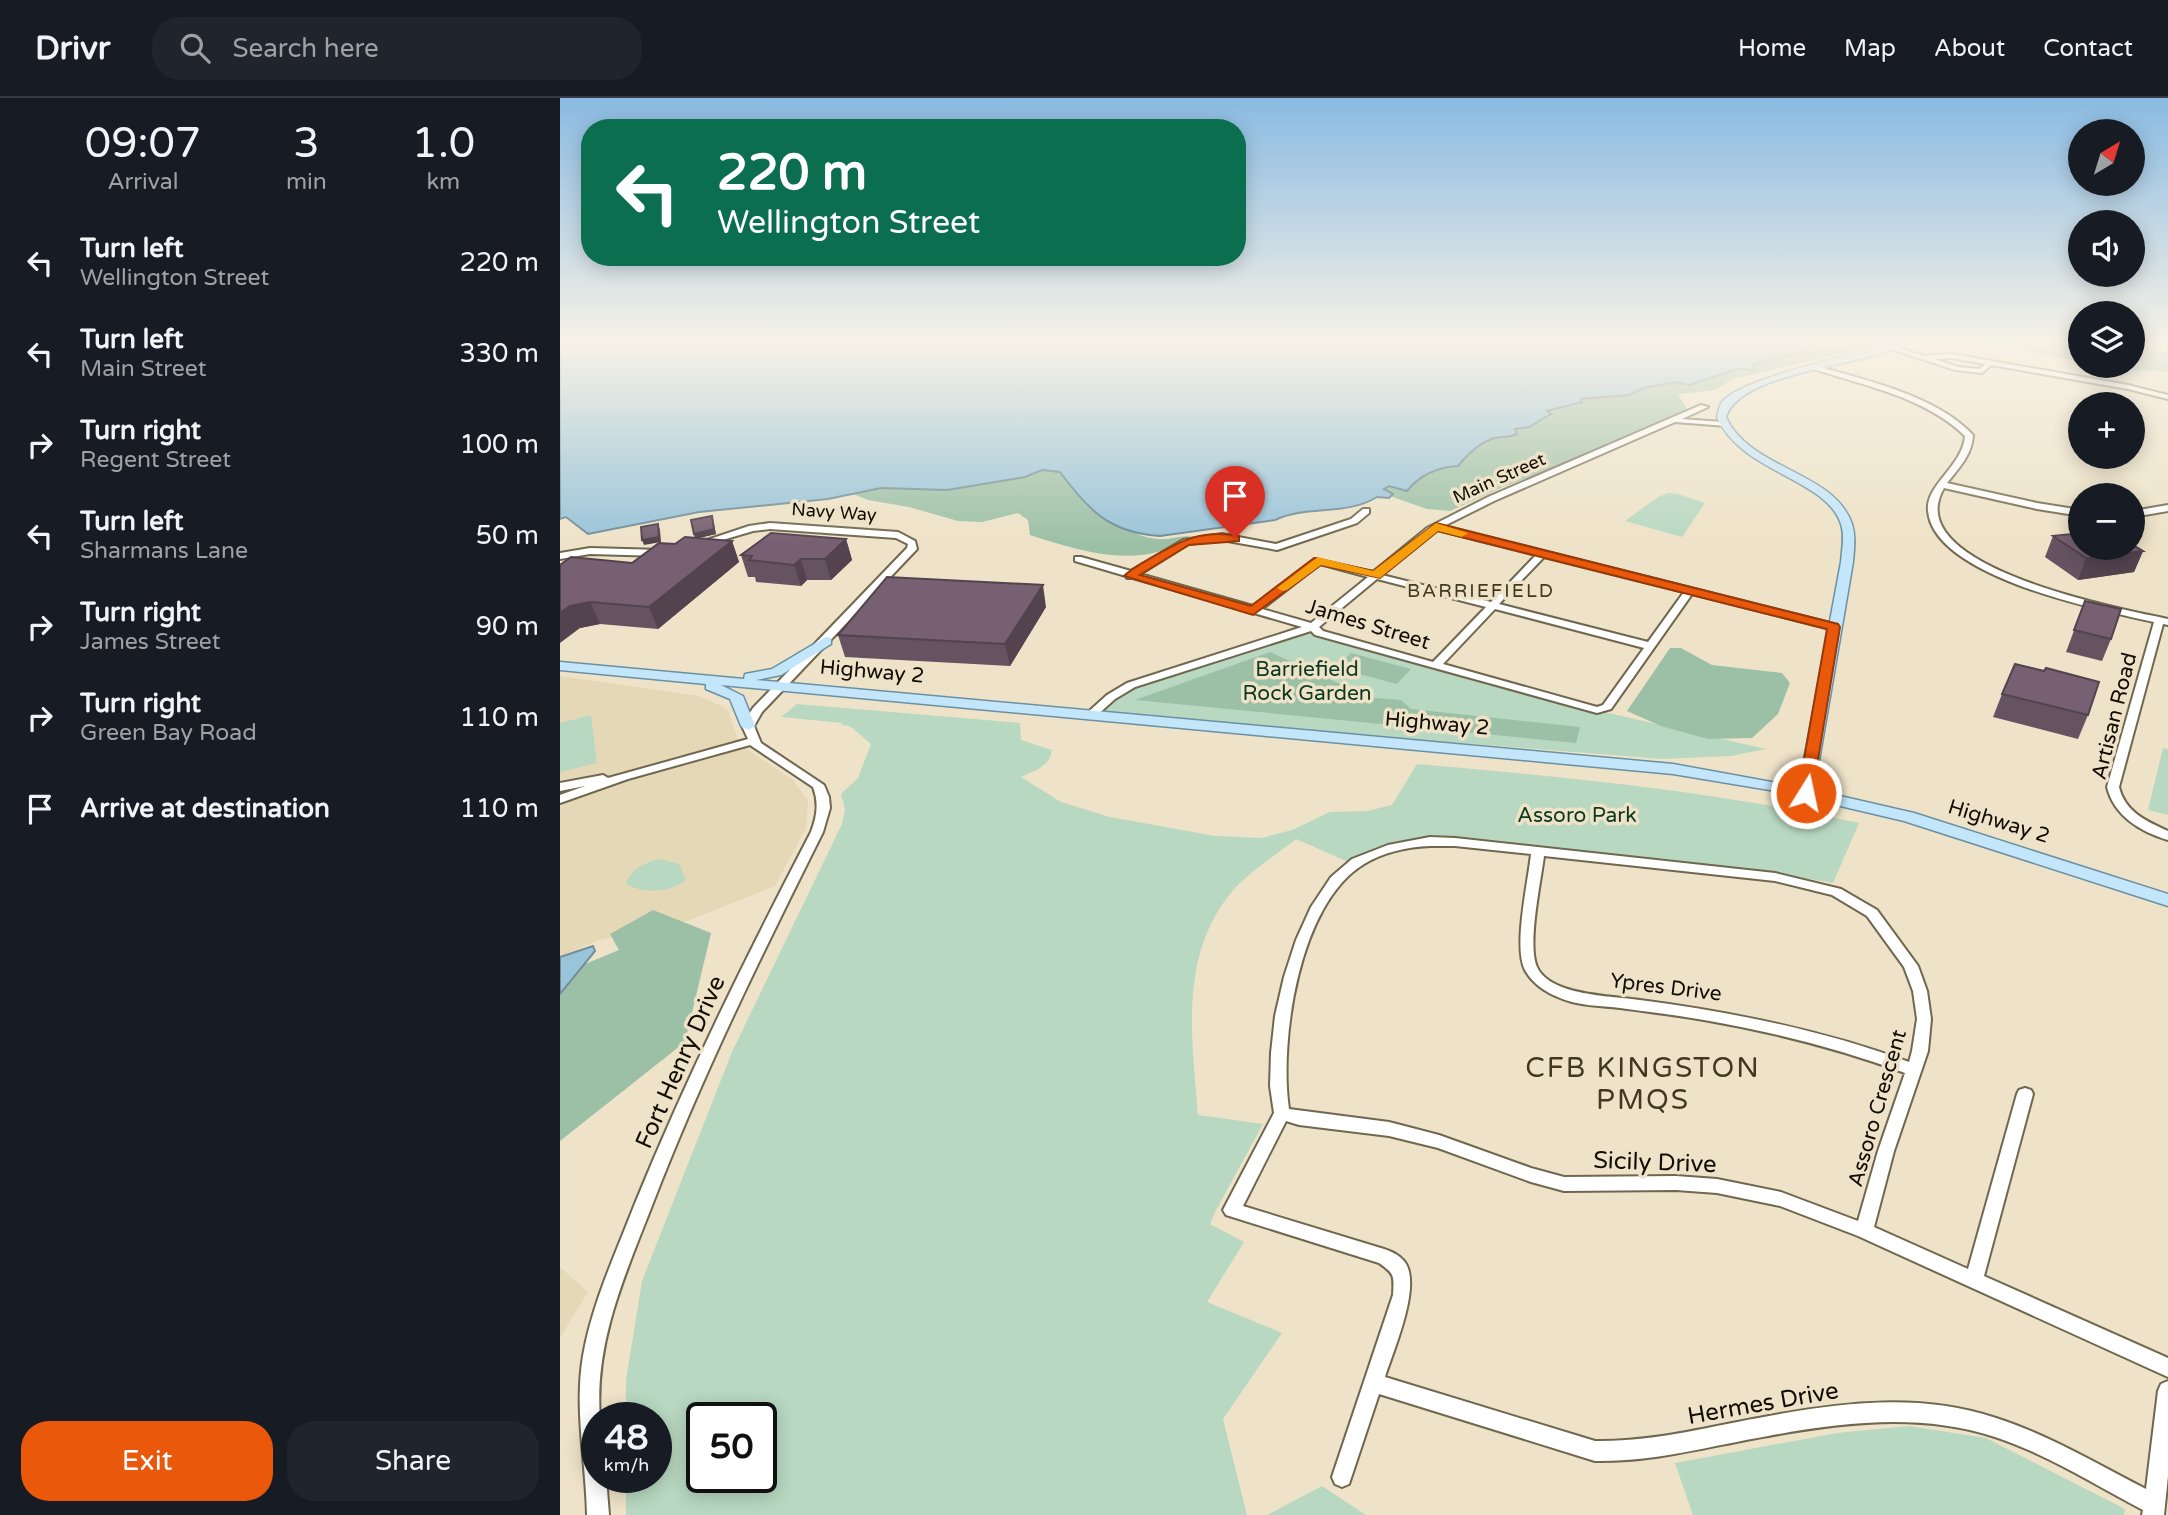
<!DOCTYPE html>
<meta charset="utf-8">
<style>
:root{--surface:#171b24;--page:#20242c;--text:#f1f3f6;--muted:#9ea1a6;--line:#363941;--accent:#ea580c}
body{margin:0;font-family:"Varela Round",sans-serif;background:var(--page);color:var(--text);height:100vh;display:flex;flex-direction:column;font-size:26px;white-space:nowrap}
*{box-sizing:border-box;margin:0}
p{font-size:23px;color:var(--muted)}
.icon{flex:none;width:38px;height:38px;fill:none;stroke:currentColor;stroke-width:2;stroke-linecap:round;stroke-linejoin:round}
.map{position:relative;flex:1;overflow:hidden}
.sheet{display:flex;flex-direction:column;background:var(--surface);width:560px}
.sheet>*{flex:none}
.hud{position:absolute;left:21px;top:21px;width:665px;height:147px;border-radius:28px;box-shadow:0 4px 18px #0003;background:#0b6e4f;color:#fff;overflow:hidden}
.needle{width:46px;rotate:38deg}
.fabs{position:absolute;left:1508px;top:21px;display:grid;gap:14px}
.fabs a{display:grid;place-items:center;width:77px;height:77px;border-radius:50%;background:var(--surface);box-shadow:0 4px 18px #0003;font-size:35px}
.speed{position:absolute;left:21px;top:1304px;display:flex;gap:14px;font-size:35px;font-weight:700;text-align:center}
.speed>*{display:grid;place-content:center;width:91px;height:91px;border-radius:50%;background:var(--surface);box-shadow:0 4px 18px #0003;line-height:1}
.speed small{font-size:18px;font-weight:400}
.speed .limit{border:4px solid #111;border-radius:10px;background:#fff;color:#111}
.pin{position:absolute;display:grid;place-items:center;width:60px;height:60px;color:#fff;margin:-72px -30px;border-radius:50% 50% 50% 0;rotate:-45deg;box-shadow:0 0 7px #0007}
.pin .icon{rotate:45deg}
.me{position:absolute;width:77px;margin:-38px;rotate:10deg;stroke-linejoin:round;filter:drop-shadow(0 0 5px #0008)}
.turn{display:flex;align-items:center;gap:24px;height:147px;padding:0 21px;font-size:32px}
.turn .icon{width:91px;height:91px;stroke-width:2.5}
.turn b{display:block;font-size:49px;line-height:60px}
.eta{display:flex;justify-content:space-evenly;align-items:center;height:119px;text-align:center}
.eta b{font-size:42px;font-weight:600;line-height:49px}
.button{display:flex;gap:14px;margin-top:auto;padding:14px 21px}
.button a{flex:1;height:80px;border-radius:28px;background:var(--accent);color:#fff;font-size:28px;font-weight:600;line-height:80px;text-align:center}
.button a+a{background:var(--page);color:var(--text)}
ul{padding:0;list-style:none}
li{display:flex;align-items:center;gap:21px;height:91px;padding:0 21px}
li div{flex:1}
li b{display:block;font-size:26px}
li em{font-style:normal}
header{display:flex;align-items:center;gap:42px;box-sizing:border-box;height:98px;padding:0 35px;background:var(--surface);border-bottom:2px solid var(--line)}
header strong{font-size:33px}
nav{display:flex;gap:38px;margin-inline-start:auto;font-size:24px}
.search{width:490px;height:63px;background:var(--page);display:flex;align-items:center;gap:18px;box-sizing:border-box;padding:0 24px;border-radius:28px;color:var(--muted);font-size:26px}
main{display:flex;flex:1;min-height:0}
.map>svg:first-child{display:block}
.built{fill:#e5d8b6}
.green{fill:#b8d8c1;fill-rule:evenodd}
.forest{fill:#9cc0a6}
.water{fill:#9ac4d9;stroke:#718d99;stroke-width:2}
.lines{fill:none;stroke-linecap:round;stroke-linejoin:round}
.minor-casing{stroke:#70674f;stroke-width:4}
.major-casing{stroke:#6b90a2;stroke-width:3}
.minor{fill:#fff;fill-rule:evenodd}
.major{fill:#c3e6fa;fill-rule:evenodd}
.wall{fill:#655361}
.shaded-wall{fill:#53434f}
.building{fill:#766071;stroke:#53434f;stroke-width:2}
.route{fill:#ea580c;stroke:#983908;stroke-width:2}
.slow{fill:#f59e0b}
.labels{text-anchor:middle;stroke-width:7;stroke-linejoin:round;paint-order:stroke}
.far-street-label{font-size:18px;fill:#110d05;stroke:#eee3c8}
.far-neighbourhood-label{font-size:19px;letter-spacing:2px;fill:#403821;stroke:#eee3c8}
.street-label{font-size:21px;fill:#110d05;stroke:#eee3c8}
.park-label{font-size:21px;fill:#0b381e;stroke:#eee3c8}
.near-street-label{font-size:24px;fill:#110d05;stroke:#eee3c8}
.near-neighbourhood-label{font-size:28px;letter-spacing:2px;fill:#403821;stroke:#eee3c8}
</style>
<header>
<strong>Drivr</strong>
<div class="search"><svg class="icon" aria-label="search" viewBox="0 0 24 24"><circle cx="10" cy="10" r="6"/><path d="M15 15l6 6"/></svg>Search here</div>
<nav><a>Home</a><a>Map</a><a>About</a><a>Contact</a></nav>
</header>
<main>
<section class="sheet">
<div class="eta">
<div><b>09:07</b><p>Arrival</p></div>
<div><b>3</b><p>min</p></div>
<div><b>1.0</b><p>km</p></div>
</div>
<ul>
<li><svg class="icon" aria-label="left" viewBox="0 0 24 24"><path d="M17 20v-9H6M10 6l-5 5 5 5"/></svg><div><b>Turn left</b><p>Wellington Street</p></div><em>220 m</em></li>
<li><svg class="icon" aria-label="left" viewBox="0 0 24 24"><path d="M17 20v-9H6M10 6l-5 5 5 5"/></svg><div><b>Turn left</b><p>Main Street</p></div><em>330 m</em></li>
<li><svg class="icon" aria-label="right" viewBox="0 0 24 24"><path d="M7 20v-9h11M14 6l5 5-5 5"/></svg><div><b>Turn right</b><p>Regent Street</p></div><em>100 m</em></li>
<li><svg class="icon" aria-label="left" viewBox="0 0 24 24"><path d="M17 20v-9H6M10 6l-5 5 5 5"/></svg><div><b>Turn left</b><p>Sharmans Lane</p></div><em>50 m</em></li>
<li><svg class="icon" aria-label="right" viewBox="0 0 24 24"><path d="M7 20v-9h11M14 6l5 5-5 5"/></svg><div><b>Turn right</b><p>James Street</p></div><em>90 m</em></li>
<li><svg class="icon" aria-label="right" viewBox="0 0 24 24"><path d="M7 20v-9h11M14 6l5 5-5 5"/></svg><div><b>Turn right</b><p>Green Bay Road</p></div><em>110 m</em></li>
<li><svg class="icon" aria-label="arrive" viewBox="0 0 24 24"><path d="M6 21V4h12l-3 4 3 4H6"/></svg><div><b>Arrive at destination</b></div><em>110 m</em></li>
</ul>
<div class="button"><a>Exit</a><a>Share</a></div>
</section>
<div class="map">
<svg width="1608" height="1417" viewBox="0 0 1608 1417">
<rect width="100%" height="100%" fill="#eee3c8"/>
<path class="built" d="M0,578L139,598L164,609L169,614L177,640L190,653L233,682L248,702L246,730L215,788L125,824L39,842L0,859Z
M0,1169L28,1194L0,1240Z"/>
<path class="green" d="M1108,395L1118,396L1145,405L1122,439L1065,423L1098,399Z
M753,529L759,535L1031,611L1206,651L1171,658L1102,661L532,616L559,593Z
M237,606L460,625L461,642L492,652C489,670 475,672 461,679L501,704L550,719L655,738L702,740L732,732L770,714L807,713L832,707L857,666C1005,679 1153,693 1299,725L1273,785L1216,775L885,738L849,745L795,767L736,741C716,757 686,776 670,796C619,859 632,942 638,1017L703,1026L655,1114L650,1126L684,1144L647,1204L722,1235L663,1321L687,1417H66V1379H96V1320L66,1319V1282L82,1183L172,954L282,726L285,711L281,696L298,680L311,646L290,628L282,627V625L221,619ZM142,1320H201V1379H142Z
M31,617L37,665L0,674V625Z
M1603,650L1608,651V717L1588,712Z
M100,761L119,766L126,782C109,795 84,796 66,786C71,770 85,765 100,761Z
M1349,1328L1426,1340L1565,1411L1564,1417H1133L1115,1365L1277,1335Z
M762,1388L806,1417H707Z"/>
<path class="forest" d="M1243,245H1326L1173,281L1155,292L1118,296L1128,313L1041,349L1025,359L943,389L890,413L867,411L824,396V383L865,378L882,363L907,357L919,342L960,331L986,307Z
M1428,245H1521V264Z
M1573,251L1608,254V274L1581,272L1559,274L1536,268H1573Z
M483,369H505C531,396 557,438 598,441C609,442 618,438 630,438C621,443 611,450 601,453C558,466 511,450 470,437L468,422L458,415L422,424L398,423L349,409L308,402L288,394Z
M1110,550H1121L1152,567L1222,575L1230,585L1218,616L1192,640L1148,641L1101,628L1067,613Z
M710,554L780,586L778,597L841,602L851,611L1020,629L1016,645L575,602Z
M791,555L851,571L837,586L776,570Z
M93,812L151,835L125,944L0,1043V896L25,866L59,852L50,836Z"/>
<path class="water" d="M0,245H1255L1247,248L1250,251L1193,267V272L1178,271L1129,287L1116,284L1084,290L1069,297L1021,301L1022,304L987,313L991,316L969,329L955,331L957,336C949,340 943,338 935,340C920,344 907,357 898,368C878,369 860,377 847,393L829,388L824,391L833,396L829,400L817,399C787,418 747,407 715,422L600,438C550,435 528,412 500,374L482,372L465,379L387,392L321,390L268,401L139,414L28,436L6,419L0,421Z
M33,848L35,853L0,896V859Z"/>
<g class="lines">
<g class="minor-casing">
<path id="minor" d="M1330,247L1364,258L1392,256L1568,287L1608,297V301L1568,291L1431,267L1422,275L1395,272L1328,250L1327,249ZM1392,260L1425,266L1420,271L1398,269L1374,261Z
M1256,268C1306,282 1377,298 1413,337C1412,357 1399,370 1387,385L1477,405L1521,412V418L1477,411L1384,390C1337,469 1561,511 1608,521V527L1603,526L1559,689C1565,714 1586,723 1608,733V742C1581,734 1554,718 1547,689L1594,524C1540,512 1374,479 1368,413C1365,387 1403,368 1405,338C1365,299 1305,288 1254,271V269Z
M1141,307L1148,309L1122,321L1163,324L1167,326L1166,328L1115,324L934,403L884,428L1278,527V531L1274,532L1132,496L1051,611L1037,615L755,537L751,533L575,589L555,601L536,618H528L526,616L547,597L567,585L742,529L573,480H567L566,478L515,463V459H521L571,473L623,442L662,436L716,446L791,421L803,411H809V415L797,425L717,452L662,442L628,446L580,476L693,508L755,461L813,474L867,430L928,399ZM877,432L976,457L931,504L822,477ZM984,459L1124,494L1088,544L939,506ZM760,466L808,479L751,525L702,511ZM817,481L926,509L873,564L763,533L759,529ZM935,511L1084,550L1043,607L1037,609L883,566Z
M1608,407V413L1573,419V413Z
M210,425L338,434L355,443L357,451L202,614L194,628L201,645L264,687L269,699L270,710L263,734C202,856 142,978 93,1105C66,1175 34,1243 40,1320H37V1379H46L49,1417H27C26,1364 14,1311 23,1258C32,1206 55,1157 74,1108C126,980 187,857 251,734C257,718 259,705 253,689L190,647L68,681L0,705V697L25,688L0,693V685L43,677L48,680L188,641L182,628L193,610L347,450L348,446L336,440L210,431L193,433L139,449L135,446L189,428Z
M30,450L101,452L106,455L101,458L30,456L0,461V455Z
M870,739L895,740L1215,775L1281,791L1317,812L1358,868L1367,893L1371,921L1368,953L1334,1053L1314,1129L1408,1171L1457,996L1459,992L1465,990L1471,992L1473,996L1424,1178L1608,1260V1279L1298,1138L1220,1108L1157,1095L1116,1092L1004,1093L971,1084L878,1050L829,1038L739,1027L726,1023L683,1108L824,1151C830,1153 839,1157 843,1162C864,1183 833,1253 825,1279L1035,1343C1095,1344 1151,1328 1209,1318C1284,1304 1362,1295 1436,1320C1489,1337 1537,1366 1586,1391L1598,1293L1601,1286L1608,1283V1378L1604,1417H1582L1583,1412C1535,1387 1487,1356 1435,1339C1361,1315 1284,1324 1208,1338C1150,1348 1095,1364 1035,1363L819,1296L789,1386L782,1389L775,1386L772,1379L833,1197C834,1178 835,1176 819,1165L666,1117L663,1112L714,1015L710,988L711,955L715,918L724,879L736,842L751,809L771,779L792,761L828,747ZM870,748H895L971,756C968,784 953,849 965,872C974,889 994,899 1012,904C1027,908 1044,908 1060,910C1088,914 1116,917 1144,922C1213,934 1280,951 1345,975L1318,1053L1298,1123L1221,1094L1157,1081L1116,1078L1004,1079L971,1070L879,1037L829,1024L729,1011C719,942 739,805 804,766C824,754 847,749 870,748ZM984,758L1215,783L1272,797L1307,818L1344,869L1353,893L1357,921L1352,953L1349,964C1262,932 1172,914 1080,902C1053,898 990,898 977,869C967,847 981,783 984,758Z"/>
</g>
<g class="major-casing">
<path id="major" d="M1333,245H1347C1306,269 1182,272 1166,319C1190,372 1274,373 1292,426C1296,438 1294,451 1293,464L1254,692L1354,715L1608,796V808L1344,723L1221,694L1113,676L161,587L183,598L195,628L188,632L181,628L170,601L146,591V586L0,572V564L184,581L185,576L212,571L266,539L271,540V546L221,577L196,582L1113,666L1239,689L1281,464C1282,451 1285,438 1281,426C1266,380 1180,374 1157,319C1158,315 1159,308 1162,304C1181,280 1299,255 1333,245Z"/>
</g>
<use href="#minor" class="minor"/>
<use href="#major" class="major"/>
</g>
<path class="wall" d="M152,418L156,436L138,440L172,443L179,464L98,531L40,526L20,530L0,467L72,465L115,446L135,440Z
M1493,438L1521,450L1583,453L1574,474L1518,482L1485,459Z
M286,441L292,462L271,482H247L241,488L196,484L195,479H188L181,457Z
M1525,503L1551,541L1542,563L1506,554Z
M486,509L450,568L285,559L278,537Z
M1442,596L1528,617L1518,641L1433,619Z"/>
<path class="shaded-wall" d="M152,418L156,436L135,441L134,436Z
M98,426L100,432L101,444L84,447L82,442Z
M286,441L292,462L271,482L265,461Z
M172,443L179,464L98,531L89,509Z
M1583,453L1574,474L1518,482L1526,460Z
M241,461L247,482L241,488L234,467Z
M483,487L486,509L450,568L445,546Z
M30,504L40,526L20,530L0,545V515L10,508Z"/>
<path class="building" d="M152,418L154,431L134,436L131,422Z
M98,426L99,439L82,442L81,429Z
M211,435L286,441L265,461H241L234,467L189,462L192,458L181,457Z
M1521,435V450H1573V447L1583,453L1526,460L1493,438Z
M125,439L172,443L89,509L30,504L10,508L0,515V467L11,459L72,465L99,445L115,446Z
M327,479L483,487L445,546L278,537Z
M1525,503L1561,511L1551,541L1514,532Z
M1455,566L1484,573L1486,570L1539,584L1528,617L1442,596Z"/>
<linearGradient id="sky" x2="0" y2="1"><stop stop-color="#89bae2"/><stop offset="0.55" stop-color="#f7f2e6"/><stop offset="1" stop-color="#f7f2e6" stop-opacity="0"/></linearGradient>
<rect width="1608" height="444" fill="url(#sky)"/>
<path class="route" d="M876,425L1278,526L1280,529L1252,698L1246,699L1238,695L1267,531L878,433L820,480L761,467L693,517L564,478C572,470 582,465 591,460C621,442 644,431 679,438V443L629,447L580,477L691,508L754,460L813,473Z"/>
<path class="slow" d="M876,425L908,435L902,439L878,433L820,480L761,467L727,492L723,493L717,490L758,459L813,473Z"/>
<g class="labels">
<g class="far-street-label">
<text transform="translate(939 380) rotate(-24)" y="6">Main Street</text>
<text transform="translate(274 414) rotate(4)" y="6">Navy Way</text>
</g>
<g class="far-neighbourhood-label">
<text x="921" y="499">BARRIEFIELD</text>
</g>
<g class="street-label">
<text transform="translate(808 526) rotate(17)" y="7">James Street</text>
<text transform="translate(312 573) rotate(5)" y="7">Highway 2</text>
<text transform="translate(1554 618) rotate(-76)" y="7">Artisan Road</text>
<text transform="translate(877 625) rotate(5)" y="7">Highway 2</text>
<text transform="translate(1439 723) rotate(17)" y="7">Highway 2</text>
<text transform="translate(1106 889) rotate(7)" y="7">Ypres Drive</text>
<text transform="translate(1317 1010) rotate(-74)" y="7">Assoro Crescent</text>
</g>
<g class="park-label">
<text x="747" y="578">Barriefield<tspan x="747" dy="24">Rock Garden</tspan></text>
<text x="1017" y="724">Assoro Park</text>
</g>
<g class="near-street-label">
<text transform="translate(120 964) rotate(-66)" y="8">Fort Henry Drive</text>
<text transform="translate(1095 1064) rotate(2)" y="8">Sicily Drive</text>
<text transform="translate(1203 1305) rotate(-10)" y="8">Hermes Drive</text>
</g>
<g class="near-neighbourhood-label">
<text x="1083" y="979">CFB KINGSTON<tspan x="1083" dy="32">PMQS</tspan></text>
</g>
</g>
</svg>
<div class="fabs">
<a><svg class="needle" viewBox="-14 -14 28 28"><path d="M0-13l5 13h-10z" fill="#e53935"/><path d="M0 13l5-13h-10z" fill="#9ea1a6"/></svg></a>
<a><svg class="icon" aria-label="sound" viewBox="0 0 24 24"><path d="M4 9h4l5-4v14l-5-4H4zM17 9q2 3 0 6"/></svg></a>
<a><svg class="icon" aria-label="layers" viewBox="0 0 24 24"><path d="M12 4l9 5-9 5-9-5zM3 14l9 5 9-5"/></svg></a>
<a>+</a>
<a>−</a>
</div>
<div class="speed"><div>48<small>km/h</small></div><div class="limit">50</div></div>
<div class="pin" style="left:675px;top:440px;background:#d93025"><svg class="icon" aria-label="arrive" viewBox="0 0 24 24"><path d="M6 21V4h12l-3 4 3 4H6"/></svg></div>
<svg class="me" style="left:1246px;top:695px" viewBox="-20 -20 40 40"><circle r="17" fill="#ea580c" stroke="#fff" stroke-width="3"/><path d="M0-11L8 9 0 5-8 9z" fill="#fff"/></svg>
<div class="hud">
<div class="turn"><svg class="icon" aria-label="left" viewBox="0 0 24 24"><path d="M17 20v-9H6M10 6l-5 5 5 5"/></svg><div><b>220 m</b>Wellington Street</div></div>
</div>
</div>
</main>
